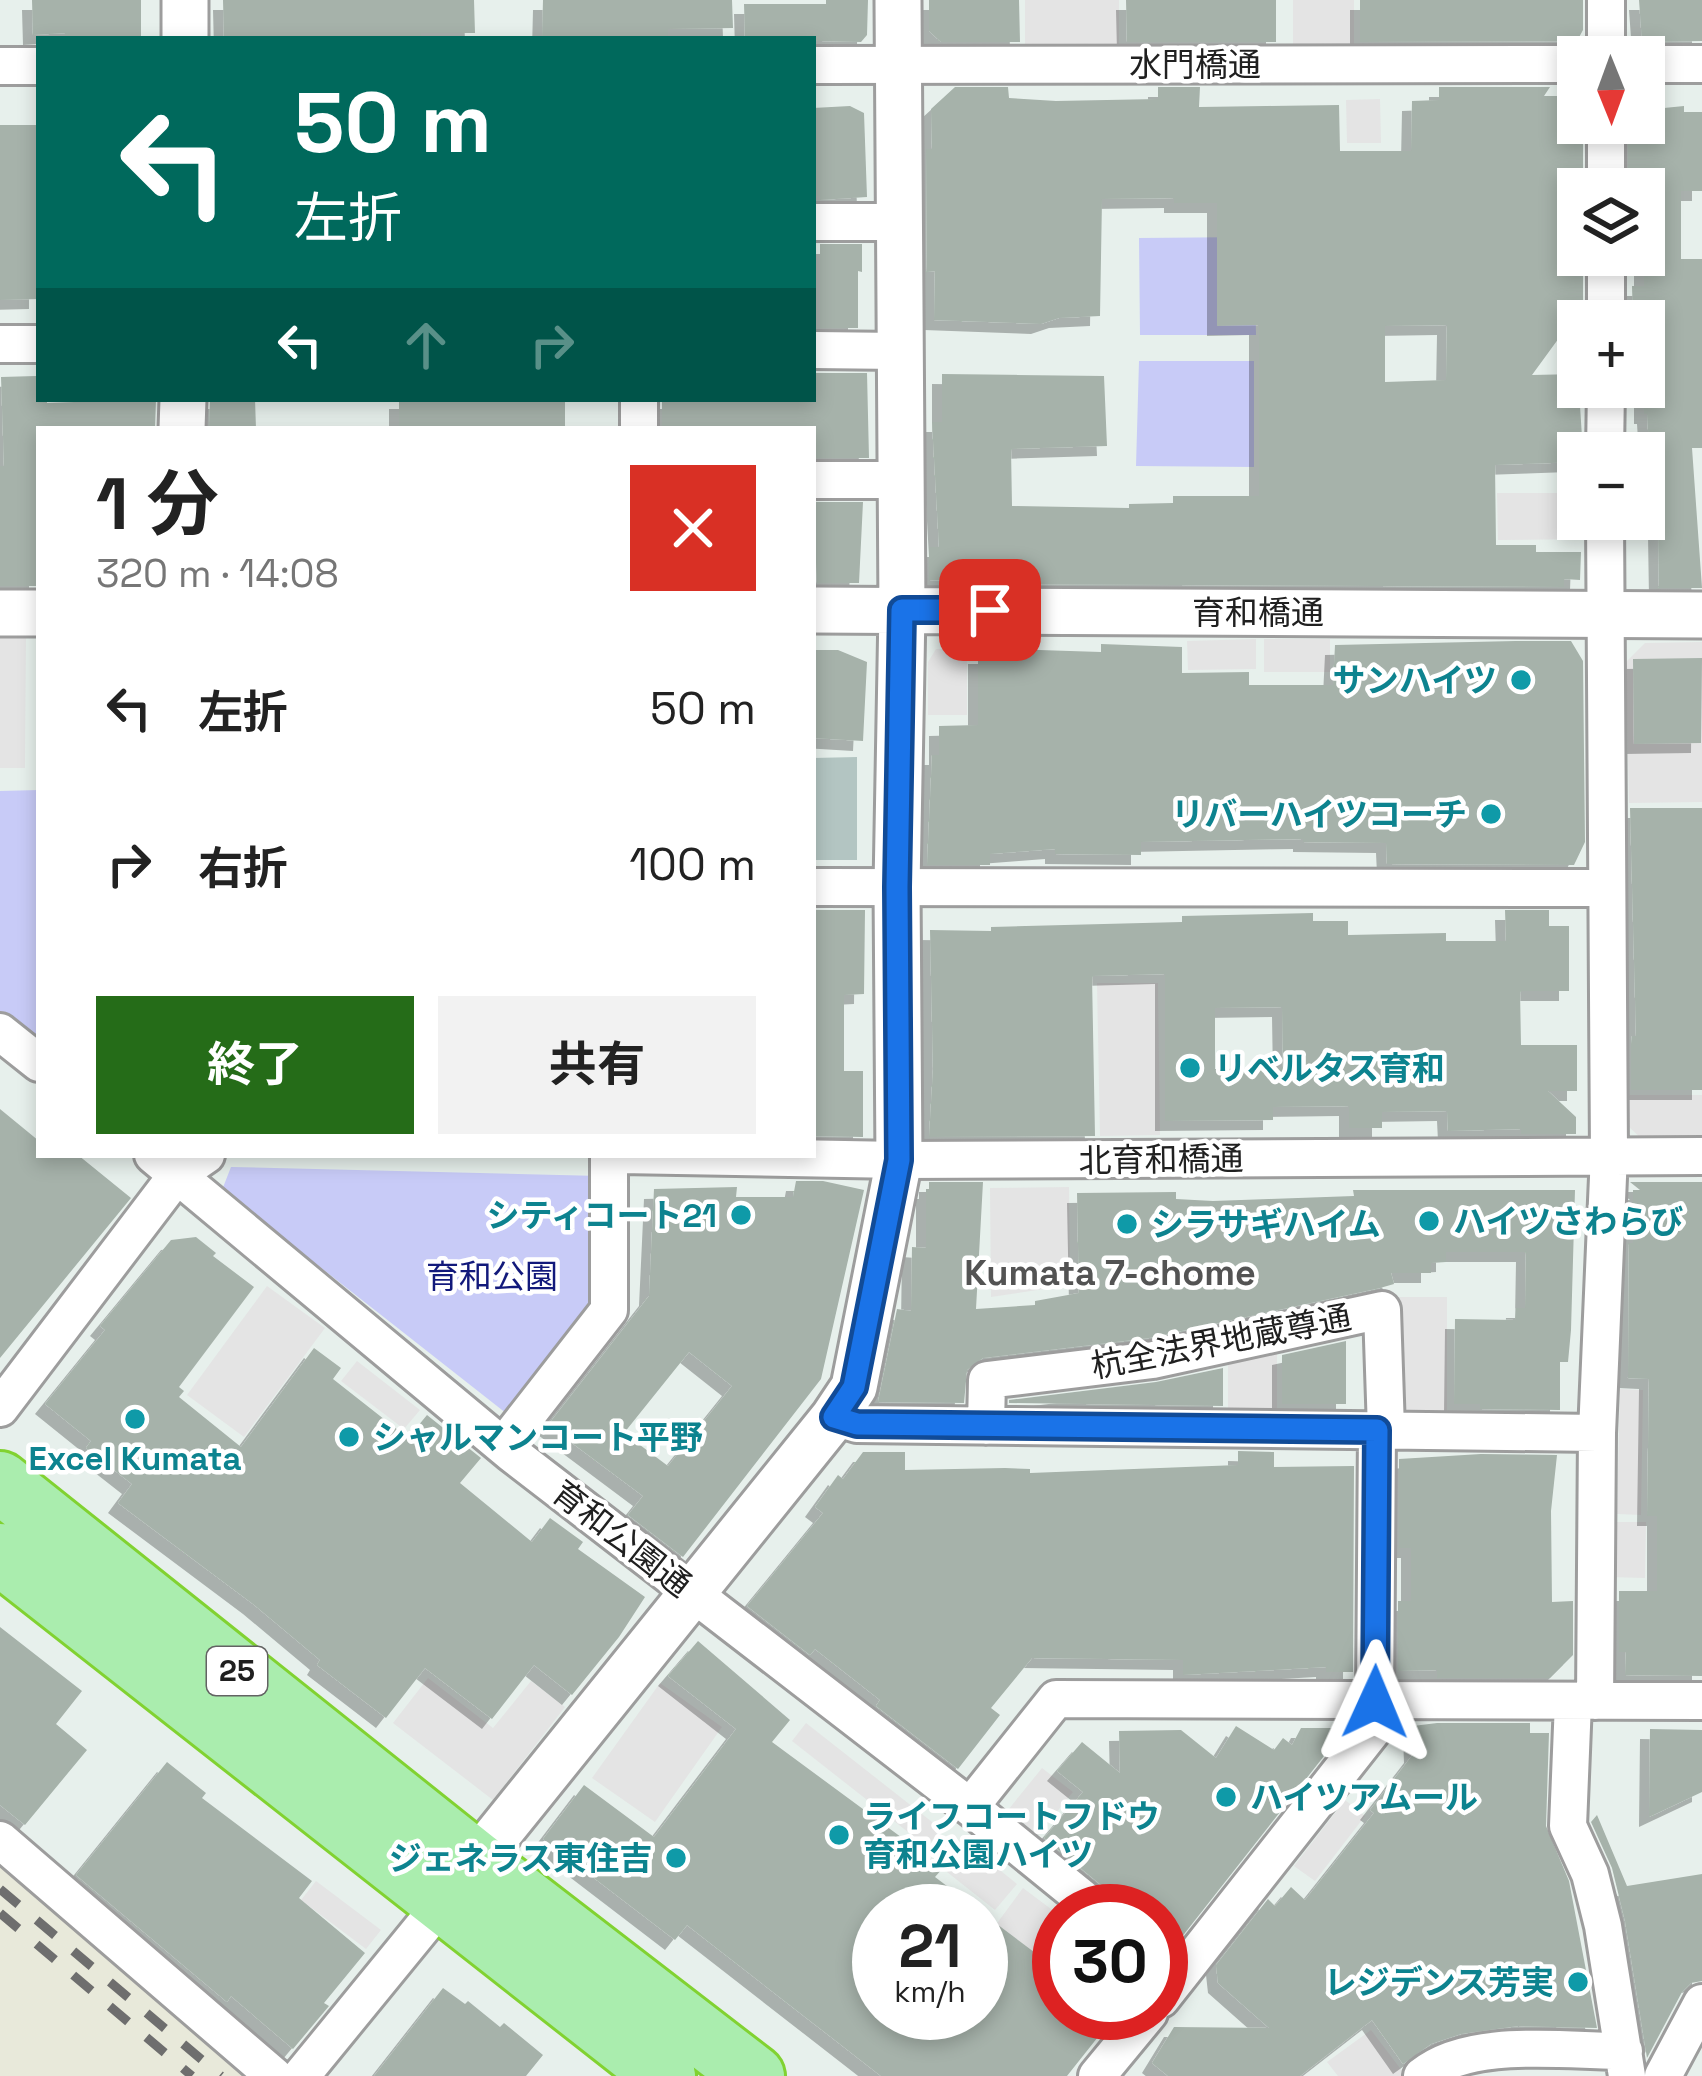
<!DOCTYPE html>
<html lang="ja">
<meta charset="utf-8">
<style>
:root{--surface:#fff;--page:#f2f2f2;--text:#222;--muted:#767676;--accent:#256c18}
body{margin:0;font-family:"Space Grotesk","Noto Sans JP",sans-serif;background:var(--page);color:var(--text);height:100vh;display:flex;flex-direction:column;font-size:45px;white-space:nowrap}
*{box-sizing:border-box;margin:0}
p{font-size:39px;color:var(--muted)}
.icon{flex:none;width:66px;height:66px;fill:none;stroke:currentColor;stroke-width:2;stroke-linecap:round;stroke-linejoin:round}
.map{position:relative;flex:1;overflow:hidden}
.sheet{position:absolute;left:36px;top:426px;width:780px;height:732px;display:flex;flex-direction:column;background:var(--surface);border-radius:0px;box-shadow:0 6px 18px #0003}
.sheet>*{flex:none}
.banner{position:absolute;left:36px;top:36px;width:780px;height:366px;border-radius:0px;box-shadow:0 6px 18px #0003;background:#00695c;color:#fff;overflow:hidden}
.needle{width:78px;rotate:179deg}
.fabs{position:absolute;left:1557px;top:36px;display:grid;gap:24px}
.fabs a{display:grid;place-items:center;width:108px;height:108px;border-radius:0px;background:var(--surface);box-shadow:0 6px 18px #0003;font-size:60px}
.speed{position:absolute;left:852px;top:1884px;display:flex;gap:24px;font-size:60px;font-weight:700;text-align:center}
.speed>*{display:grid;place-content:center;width:156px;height:156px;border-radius:50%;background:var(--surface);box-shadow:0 6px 18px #0003;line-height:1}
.speed small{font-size:30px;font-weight:400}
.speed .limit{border:18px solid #d22;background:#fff;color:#111}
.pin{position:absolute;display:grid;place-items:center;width:102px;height:102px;color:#fff;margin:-51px;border-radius:24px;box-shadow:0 6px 18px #0006}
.me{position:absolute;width:132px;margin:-66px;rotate:1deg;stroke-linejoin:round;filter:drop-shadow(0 0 9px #0008)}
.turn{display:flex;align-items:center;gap:42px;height:252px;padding:0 60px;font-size:54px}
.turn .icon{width:156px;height:156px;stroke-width:2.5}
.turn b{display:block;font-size:84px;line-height:102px}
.lanes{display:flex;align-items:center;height:114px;padding:0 60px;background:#0003;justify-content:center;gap:60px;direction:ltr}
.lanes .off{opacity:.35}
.round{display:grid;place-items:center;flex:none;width:126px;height:126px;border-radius:0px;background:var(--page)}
.head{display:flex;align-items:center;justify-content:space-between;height:204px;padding:0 60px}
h1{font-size:72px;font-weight:700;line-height:90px}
.cta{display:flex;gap:24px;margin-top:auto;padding:24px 60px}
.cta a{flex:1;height:138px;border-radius:0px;background:var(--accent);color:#fff;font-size:48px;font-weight:700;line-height:138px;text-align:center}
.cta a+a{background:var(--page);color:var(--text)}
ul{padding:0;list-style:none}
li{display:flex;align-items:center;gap:36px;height:156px;padding:0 60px}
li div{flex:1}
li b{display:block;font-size:45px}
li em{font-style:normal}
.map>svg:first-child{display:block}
.industrial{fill:#e8e9da}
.construction{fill:#b3c5c2}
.park{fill:#c8cbf7}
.parking{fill:#e4e4e4}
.building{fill:#a6b2aa;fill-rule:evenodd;filter:url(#shadow)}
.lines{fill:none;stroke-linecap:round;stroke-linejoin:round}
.minor-casing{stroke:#9d9d9d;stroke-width:42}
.tertiary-casing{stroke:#9d9d9d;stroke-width:51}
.trunk-casing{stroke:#81d231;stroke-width:66}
.minor{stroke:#fff;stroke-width:36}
.tertiary{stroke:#fff;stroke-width:45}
.trunk{stroke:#aaedae;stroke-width:60}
.rail{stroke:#6e6e6e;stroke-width:9;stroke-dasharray:24 24;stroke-linecap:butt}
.route-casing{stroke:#114b97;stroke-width:30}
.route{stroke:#1a73e8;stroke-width:21}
.culture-dot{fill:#0f9aa8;stroke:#fff;stroke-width:4.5}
.labels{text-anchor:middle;stroke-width:9;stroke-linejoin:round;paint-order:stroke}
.shield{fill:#fff;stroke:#636363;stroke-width:3}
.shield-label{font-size:30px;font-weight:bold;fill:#202020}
.street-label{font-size:33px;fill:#202020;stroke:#fff}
.culture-label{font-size:33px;font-weight:bold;fill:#0d838f;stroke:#fff;text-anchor:start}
.park-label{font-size:33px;fill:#12197b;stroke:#fff}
.neighbourhood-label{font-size:36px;font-weight:bold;fill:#535353;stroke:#fff}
</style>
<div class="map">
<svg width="1702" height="2076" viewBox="0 0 1702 2076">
<defs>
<filter id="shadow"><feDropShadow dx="-10" dy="10" stdDeviation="0" flood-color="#0004"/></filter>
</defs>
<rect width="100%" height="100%" fill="#e7f0ec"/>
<path class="industrial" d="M0,1860L252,2076H0Z"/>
<path class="construction" d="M857,757V860H813V758Z"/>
<path class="park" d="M1254,237L1256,335H1140L1139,238Z
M1139,361H1254V467L1136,466Z
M39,790V1050L0,1018V791Z
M231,1167L600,1176L598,1305L511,1417L222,1190Z"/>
<path class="parking" d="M1025,0H1119V46L1025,47Z
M1293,0H1354V51L1293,52Z
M1380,99L1381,143H1347L1346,100Z
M1497,493H1578V519H1589V539L1498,540Z
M0,637H26L25,768H0Z
M1256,639V669L1188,670L1187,641Z
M1264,639H1330V672H1264Z
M1702,642V802L1629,803L1626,662L1645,643Z
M936,649H967V715H928V662Z
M1097,983H1158L1160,1135L1100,1136Z
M1628,1095H1702V1139H1642L1629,1127Z
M1069,1187L1070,1285L991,1297L990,1188Z
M267,1286L325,1328L244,1437L187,1395Z
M1397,1297H1447V1418H1397Z
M1228,1354H1277V1412L1228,1413Z
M357,1361L420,1410L404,1429L341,1381Z
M1620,1389L1643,1390L1641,1515L1617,1514Z
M1610,1522H1646L1645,1578L1609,1577Z
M428,1678L493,1728L531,1681L565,1707L493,1800L393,1723Z
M660,1683L722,1727L655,1822L592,1778Z
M806,1723L941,1829L927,1847L792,1741Z
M1042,1768L1073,1792L1038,1835L1008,1810Z
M1345,1800L1365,1816L1315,1881L1294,1866Z
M969,1845L1017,1884L995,1910L947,1872Z
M316,1881L381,1930L366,1949L301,1900Z
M1023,1888L1059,1915V1927L993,2017L981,1945Z
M1371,2030L1406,2076H1338L1327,2062Z"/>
<path class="building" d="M32,0H141V39H65V33L33,35Z
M223,0H474L475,33H421V39H224Z
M543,0H732L733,28L668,29V39H542Z
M826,0H868L867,35L861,42L745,39L744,4H826Z
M929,0H1019L1020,42H941L929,31Z
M1126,0H1276V42H1127Z
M1360,0H1583V30L1577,41L1360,42Z
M1639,0H1702V41L1642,42Z
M955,87H1008L1009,98L1056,101L1158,99V87H1200L1199,107L1339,105L1340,151H1411L1412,101L1439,100V87H1550L1544,96H1575V122L1583,123V189H1578V255H1583V305L1532,375L1578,374L1583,453H1578V462L1495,465L1496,545H1536V552H1581L1580,580L1564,579V587L979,584V581L929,580V547H939L932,422H942V374L1104,376L1107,446L1011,449L1012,506L1129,508V504L1173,503V496H1259V325L1217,326V203H1174V198L1102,199L1100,316L1059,318L1041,324L934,320L935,271L927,272L926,149H932L931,109ZM1447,325L1446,380L1385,382V326Z
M850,106L864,113L867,197L820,200V196H813V108Z
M1684,106V112H1702V191H1681V259H1702V448H1692L1702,588H1659L1658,526L1653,509L1647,414H1644V320H1633L1632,286H1644V189H1628V123H1644V110Z
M0,125H39V299L0,300Z
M820,244H862V272L858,271V328H820Z
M813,373H867L869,458H813V429H662V399H813Z
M36,376L39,399H47V403L156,399L155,429H39V586H0V466H4L1,377Z
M210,399H255L256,429H209Z
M399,399H565V429H399Z
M813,502H863L859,583H817Z
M1516,641H1571L1583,661L1585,842L1574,865L1387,864L1386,843L1303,842V839L1141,842V855L1055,854V849L990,854V865H927L932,755H939V726L978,725V654H1010V649L1101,652V644L1182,647V673L1249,672V685H1333L1335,645Z
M813,650H838L867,662L863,741L813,738Z
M1702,658L1701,743L1634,744L1633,659Z
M1630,808H1702V1090H1631V1044L1632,1036H1636Z
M816,910H865L864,994L844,995V1071H863V1137L813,1136Z
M1505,910H1549V926H1569V991H1520L1521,1045H1577V1091H1548L1576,1117V1134H1521V1129L1448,1131L1447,1111L1382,1112V1128H1349V1106L1273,1107V1120L1165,1121V974L1092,976L1095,1136L929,1137L933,1069L930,930L991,931V927L1182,922V916L1313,913V921H1348V935L1446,933V941H1506ZM1282,1007L1283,1068L1215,1069V1008Z
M0,1109L39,1141V1155H78L131,1198L0,1358Z
M796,1181H823L864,1190L821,1379L683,1557L628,1515L643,1496L548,1425L649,1296L654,1189L737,1187L736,1197H793ZM689,1352L732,1386L668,1466L624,1433Z
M929,1182H983L976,1309L1035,1305V1301L1079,1293L1077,1193L1176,1192V1199L1213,1201L1354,1196L1353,1190H1575L1571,1330L1568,1362H1560V1410L1480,1409V1404H1454L1455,1319L1515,1320L1516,1308H1525L1526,1252H1446V1262L1431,1263V1273H1391L1394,1284L1380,1288L1149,1338L983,1358L967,1370L964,1403L878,1402L897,1309L911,1311L912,1247L926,1248V1189H929Z
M1630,1182H1702V1676L1625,1675L1626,1652H1619V1591H1657V1516H1647L1649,1379L1628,1378L1629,1243H1633V1190H1640Z
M196,1237L216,1253L213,1256L254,1287L179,1387L184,1391L179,1397L241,1447L314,1348L341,1368L333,1379L408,1438L427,1415L481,1458L460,1483L532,1542L550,1518L583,1542L578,1549L645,1597L619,1637L572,1695L534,1665L492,1719L425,1668L386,1718L317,1665L320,1660L253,1604L118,1503L132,1484L86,1448L91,1441L45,1404L105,1330L100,1326L171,1240Z
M1346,1341V1404H1282V1355Z
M1223,1368V1406L1009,1403V1400L1156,1382Z
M1238,1451L1274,1452V1467L1354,1466L1353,1672H1326V1667L1183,1675V1660L1032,1658L991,1708L1000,1715L958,1769L876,1706L880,1700L815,1649L810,1655L747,1606L823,1513L815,1507L838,1475L843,1479L863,1452H905V1470L1005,1468L1030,1469V1473L1238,1465Z
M1481,1454L1557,1455L1551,1511L1552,1602L1573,1601V1655L1550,1678H1437V1670L1398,1671V1601H1411V1548H1399V1459Z
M0,1627L82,1691L56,1724L87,1750L25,1825L0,1805Z
M698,1641L790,1720L772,1742L943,1868L935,1877L980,1911H879V2013H981V1912L1042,1958L1059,1936V2013H1117L1067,2076H881L687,1925L675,1940L543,1839L584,1785L654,1837L736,1729L668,1676Z
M1437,1723H1530V1733H1549L1546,1826L1569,1881L1597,2028L1518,2026L1461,2034L1431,2044L1403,2064L1372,2020L1300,2076H1168L1152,2063L1174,2027L1269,2028L1218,1983L1216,1965L1268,1899L1275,1906L1291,1887L1305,1900L1374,1813L1370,1810L1414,1753L1413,1726Z
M1236,1726L1274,1750L1283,1738L1292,1745L1301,1728H1346L1181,1938L1161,1942V1911H1121L1112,1894L1044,1838L1083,1792L1057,1771L1082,1742L1120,1773L1119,1731L1181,1730L1216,1758Z
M1650,1729L1702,1730V1792L1649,1817Z
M167,1762L206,1793L202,1798L312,1881L299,1898L365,1953L324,2003L329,2006L293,2049L231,1996L227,2002L76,1875Z
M1597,1815L1627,1886L1702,1874V1981L1691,1983L1682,1992L1647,2058L1625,1921L1612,1868L1591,1822Z
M443,1988L465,2004L468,2001L500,2027L504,2023L543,2055L526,2076H374Z"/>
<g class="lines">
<g class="minor-casing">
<path id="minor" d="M1606,57V0
M1644,64H1702
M813,65L1578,64
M0,66H39
M1606,189V123
M813,222H899
M1606,321V255
M0,344H39
M813,350L900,351
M639,399V429
M1605,453L1606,387
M813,480H901
M813,887L1607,888
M0,1032L39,1063
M153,1155L511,1453L970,1807L1098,1911
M620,1155L899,1160L1702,1156
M0,1408L177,1175L206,1155
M834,1417L857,1424L1597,1433
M986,1426L987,1380L1153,1360L1382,1310L1386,1430
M503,1446L609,1310V1155
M1595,1701L1597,1433L1609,1154L1605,519
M1375,1702L1377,1430
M1573,1702L1568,1826L1590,1874L1603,1926L1627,2076
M970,1807L1056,1699L1702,1701
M0,1840L274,2076
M1161,1999L1395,1702
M301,2076L444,1901
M1097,2076L1149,2013
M1422,2076C1470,2037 1563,2051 1624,2051
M1663,2076L1702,2003"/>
</g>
<g class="tertiary-casing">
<path id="tertiary" d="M185,39V0
M182,429L183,399
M813,610L1702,615
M0,613H39
M177,1155V1175
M457,1885L834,1417L854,1387L899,1160L897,887L902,610L898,0"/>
</g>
<g class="trunk-casing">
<path id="trunk" d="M0,1482L475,1861L754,2076
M0,1554L665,2076"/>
</g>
<use href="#minor" class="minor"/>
<use href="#tertiary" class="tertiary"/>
<use href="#trunk" class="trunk"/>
<path class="rail" d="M0,1889L221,2076
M0,1913L192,2076"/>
</g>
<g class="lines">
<g class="route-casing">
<path id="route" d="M990,610H902L897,887L899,1160L854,1387L834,1417L857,1424L1377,1430L1375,1702"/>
</g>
<use href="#route" class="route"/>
</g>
<g class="culture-dot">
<circle cx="1521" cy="680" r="12"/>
<circle cx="1491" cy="814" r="12"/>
<circle cx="1190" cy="1068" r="12"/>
<circle cx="741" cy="1215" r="12"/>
<circle cx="1429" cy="1221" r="12"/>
<circle cx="1127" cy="1224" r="12"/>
<circle cx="135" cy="1419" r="12"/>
<circle cx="349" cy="1437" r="12"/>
<circle cx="1226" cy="1797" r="12"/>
<circle cx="839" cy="1835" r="12"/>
<circle cx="676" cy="1858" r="12"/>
<circle cx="1578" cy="1982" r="12"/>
</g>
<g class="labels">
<rect class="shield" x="207" y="1647" width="60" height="48" rx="9"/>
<g class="shield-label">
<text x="237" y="1681">25</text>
</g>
<g class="street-label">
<text x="1195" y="76">水門橋通</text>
<text x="1258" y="624">育和橋通</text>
<text transform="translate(1161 1159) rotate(-1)" y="12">北育和橋通</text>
<text transform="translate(1221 1341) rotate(-11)" y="12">杭全法界地蔵尊通</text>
<text transform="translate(622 1538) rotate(38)" y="12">育和公園通</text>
</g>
<g class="culture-label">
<text x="1497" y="692" text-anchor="end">サンハイツ</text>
<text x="1467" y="826" text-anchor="end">リバーハイツコーチ</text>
<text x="1214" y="1080">リベルタス育和</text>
<text x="717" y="1227" text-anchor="end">シティコート21</text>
<text x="1453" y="1233">ハイツさわらび</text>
<text x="1151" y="1236">シラサギハイム</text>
<text x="373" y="1449">シャルマンコート平野</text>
<text x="135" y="1470" text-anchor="middle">Excel Kumata</text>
<text x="1250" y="1809">ハイツアムール</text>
<text x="863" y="1828">ライフコートフドウ<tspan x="863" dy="38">育和公園ハイツ</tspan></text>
<text x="652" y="1870" text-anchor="end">ジェネラス東住吉</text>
<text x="1554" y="1994" text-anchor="end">レジデンス芳実</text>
</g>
<g class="park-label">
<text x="492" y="1288">育和公園</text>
</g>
<g class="neighbourhood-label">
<text x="1110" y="1285">Kumata 7-chome</text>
</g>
</g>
</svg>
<div class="fabs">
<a><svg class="needle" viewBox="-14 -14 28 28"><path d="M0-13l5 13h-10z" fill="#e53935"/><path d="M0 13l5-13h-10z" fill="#767676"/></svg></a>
<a><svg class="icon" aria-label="layers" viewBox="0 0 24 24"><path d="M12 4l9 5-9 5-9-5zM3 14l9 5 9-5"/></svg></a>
<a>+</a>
<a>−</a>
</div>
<div class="speed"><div>21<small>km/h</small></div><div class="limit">30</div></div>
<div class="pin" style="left:990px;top:610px;background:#d93025"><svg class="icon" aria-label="arrive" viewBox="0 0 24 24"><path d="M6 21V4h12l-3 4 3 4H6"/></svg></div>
<svg class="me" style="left:1375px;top:1702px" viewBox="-20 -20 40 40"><path d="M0-17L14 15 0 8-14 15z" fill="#1a73e8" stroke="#fff" stroke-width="4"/></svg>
<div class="banner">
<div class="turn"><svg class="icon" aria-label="left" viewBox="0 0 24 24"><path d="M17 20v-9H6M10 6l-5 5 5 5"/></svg><div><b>50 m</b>左折</div></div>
<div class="lanes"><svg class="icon" aria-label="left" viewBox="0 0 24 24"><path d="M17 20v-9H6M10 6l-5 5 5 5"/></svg><svg class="icon off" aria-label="ahead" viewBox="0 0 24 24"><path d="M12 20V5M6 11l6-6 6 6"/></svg><svg class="icon off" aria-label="right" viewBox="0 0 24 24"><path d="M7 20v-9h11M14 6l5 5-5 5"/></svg></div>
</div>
<section class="sheet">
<div class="head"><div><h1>1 分</h1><p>320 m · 14:08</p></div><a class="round" style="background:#d93025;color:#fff"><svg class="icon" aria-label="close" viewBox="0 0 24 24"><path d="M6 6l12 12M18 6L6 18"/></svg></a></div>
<ul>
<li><svg class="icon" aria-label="left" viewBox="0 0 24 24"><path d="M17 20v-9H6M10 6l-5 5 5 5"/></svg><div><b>左折</b></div><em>50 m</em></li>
<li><svg class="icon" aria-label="right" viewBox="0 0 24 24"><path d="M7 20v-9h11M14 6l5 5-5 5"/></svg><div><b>右折</b></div><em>100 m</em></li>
</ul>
<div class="cta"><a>終了</a><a>共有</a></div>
</section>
</div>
